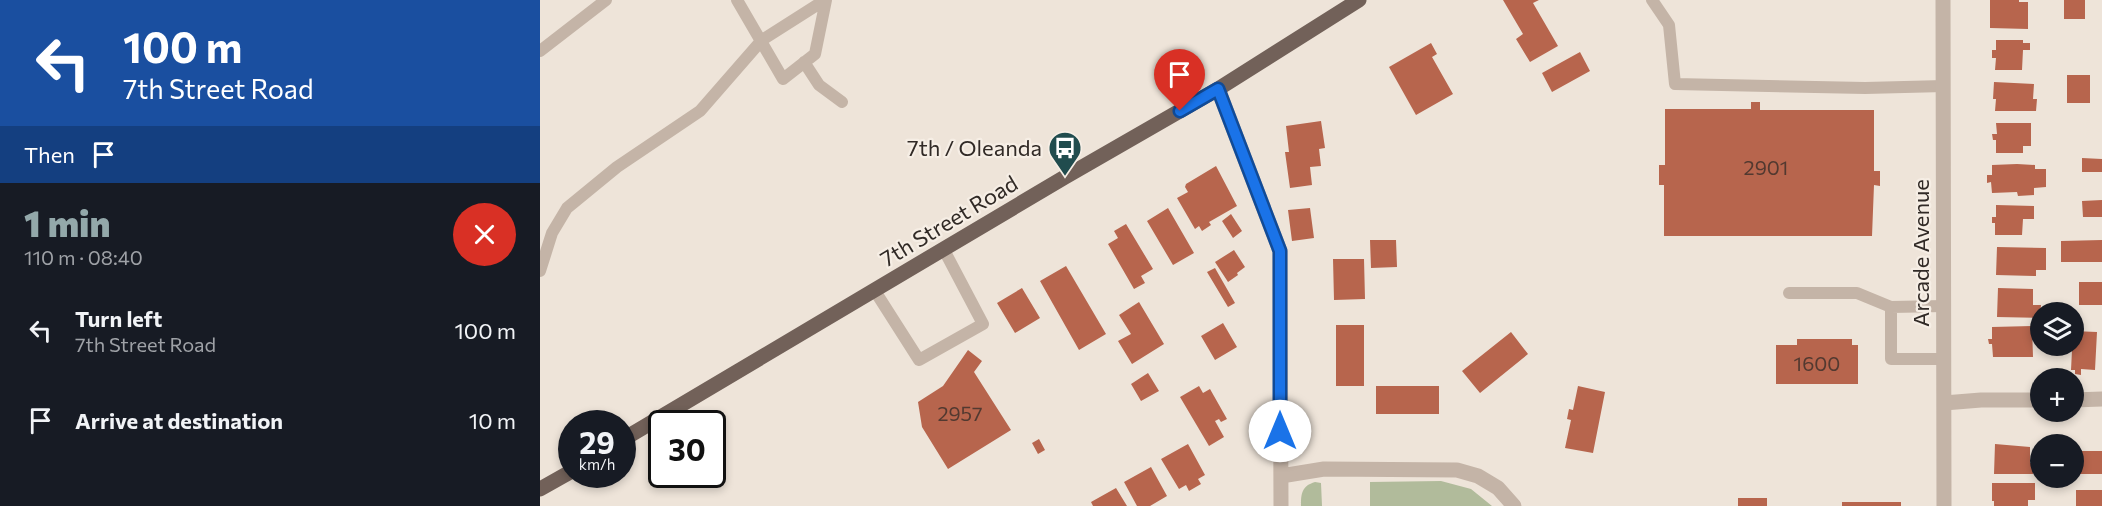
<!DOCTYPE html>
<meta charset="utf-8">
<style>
:root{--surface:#171b24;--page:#242831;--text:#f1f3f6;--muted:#9ea1a6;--accent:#93a8aa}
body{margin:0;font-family:Commissioner,sans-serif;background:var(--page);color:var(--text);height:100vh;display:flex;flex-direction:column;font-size:22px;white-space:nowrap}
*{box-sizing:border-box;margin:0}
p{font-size:20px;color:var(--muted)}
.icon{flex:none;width:33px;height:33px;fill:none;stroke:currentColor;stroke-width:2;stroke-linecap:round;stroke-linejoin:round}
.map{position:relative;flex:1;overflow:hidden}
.details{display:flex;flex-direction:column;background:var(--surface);width:540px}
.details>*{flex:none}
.hud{background:#1a4fa0;color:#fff;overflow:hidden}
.buttons{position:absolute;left:1490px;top:302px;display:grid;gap:12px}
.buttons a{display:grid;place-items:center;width:54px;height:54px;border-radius:50%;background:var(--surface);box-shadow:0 3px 9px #0003;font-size:30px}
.speed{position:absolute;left:18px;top:410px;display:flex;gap:12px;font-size:30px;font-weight:700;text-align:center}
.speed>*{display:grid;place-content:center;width:78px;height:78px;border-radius:50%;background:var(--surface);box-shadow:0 3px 9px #0003;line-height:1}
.speed small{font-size:15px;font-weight:400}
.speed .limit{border:3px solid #111;border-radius:9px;background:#fff;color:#111}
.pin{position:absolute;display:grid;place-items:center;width:51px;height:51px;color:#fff;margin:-62px -26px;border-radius:50% 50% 50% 0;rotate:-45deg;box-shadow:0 0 6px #0007}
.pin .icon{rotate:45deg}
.me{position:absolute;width:66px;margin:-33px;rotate:0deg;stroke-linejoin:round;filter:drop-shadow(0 0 4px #0008)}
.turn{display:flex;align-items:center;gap:21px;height:126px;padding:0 24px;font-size:27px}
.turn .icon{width:78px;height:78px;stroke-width:2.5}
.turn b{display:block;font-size:42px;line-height:51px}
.then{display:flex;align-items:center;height:57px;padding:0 24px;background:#0003;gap:12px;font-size:22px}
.round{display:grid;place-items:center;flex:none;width:63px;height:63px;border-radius:32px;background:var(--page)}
.headline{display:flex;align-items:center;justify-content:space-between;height:102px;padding:0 24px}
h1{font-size:36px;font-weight:800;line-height:45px;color:var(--accent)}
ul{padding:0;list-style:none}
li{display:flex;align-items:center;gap:18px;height:90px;padding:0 24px}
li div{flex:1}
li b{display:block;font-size:22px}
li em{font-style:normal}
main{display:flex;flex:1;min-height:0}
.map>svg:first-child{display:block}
.green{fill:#b1bb9b}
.building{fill:#b7654d}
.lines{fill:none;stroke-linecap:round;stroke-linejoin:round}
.lane{stroke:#c4b4a7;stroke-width:12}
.street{stroke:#c4b4a7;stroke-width:15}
.primary{stroke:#726159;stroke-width:15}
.route-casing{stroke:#114b97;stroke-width:15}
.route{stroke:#1a73e8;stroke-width:10}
.labels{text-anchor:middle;stroke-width:4.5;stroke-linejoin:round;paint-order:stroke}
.number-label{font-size:20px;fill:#523930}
.poi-label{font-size:22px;fill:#312a26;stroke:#f6eee5;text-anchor:end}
.street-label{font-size:22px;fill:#312a26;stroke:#f6eee5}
</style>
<main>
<section class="details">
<div class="hud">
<div class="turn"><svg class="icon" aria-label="left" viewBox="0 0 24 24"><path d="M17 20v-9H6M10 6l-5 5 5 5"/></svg><div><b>100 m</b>7th Street Road</div></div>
<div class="then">Then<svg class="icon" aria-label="arrive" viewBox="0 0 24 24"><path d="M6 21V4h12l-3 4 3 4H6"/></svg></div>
</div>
<div class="headline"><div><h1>1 min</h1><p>110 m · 08:40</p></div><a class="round" style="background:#d93025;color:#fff"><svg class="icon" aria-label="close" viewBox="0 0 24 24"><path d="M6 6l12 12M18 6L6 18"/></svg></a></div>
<ul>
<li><svg class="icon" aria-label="left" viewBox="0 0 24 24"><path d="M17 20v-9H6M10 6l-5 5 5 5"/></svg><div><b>Turn left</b><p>7th Street Road</p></div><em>100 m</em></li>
<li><svg class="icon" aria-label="arrive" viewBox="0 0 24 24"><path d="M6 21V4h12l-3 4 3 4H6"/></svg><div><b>Arrive at destination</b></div><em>10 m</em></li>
</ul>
</section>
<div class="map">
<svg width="1562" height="506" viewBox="0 0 1562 506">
<rect width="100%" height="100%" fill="#eee4d9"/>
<path class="green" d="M901,481L931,489L952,506H830V482Z
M775,482L781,483L782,506H761C761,493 762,486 775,482Z"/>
<path class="building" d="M963,0H999L993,3L1018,46L990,62L976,39L983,34Z
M1450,0H1479V2H1488V29L1450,28Z
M1524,0H1545V19H1524Z
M1456,40H1483V43H1490V50H1483L1482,70H1455L1456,58H1452V50H1456Z
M891,43L897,54L892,57L913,94L876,115L849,67Z
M1040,52L1050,71L1012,92L1002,73Z
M1527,75H1550V103H1527Z
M1454,82L1494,84L1493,99H1497L1496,111H1455L1456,99H1453Z
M1211,102H1220V110H1334V171H1340V186L1334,185L1332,236H1124V185H1119V165H1125V109H1211Z
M781,121L785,148L779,149L781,166L770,167L772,185L750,188L745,152H749L746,126Z
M1456,123H1491V146H1483V153H1456V140H1453L1452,134H1457Z
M1542,158L1562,159V172H1542Z
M1477,164L1495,165V169H1506V187L1494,188V195L1478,196L1477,192L1452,193L1451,182L1447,183V175H1452V165Z
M676,166L697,206L669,222L671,225L662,231L659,226L655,229L637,198L648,192L645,187L646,184Z
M1562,200V217H1543L1542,201Z
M1456,205L1494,206V219H1483L1482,235H1455V223H1452V217H1456Z
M628,208L654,253L633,265L607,221Z
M770,208L774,238L752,241L748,210Z
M691,214L702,231L693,238L682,221Z
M586,224L613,269L601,276L605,283L594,289L568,244L578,238L574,231Z
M830,240H856L857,267L831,268Z
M1562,240V262H1521V241Z
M1457,247L1506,248V270H1496V276L1456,275Z
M694,250L705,267L697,273L698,275L688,282L675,262Z
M793,259H824L825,299L794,300Z
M526,266L566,334L539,350L500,281Z
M675,268L695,303L688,307L667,272Z
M1539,282H1562V305H1539Z
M482,288L500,318L475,333L457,303Z
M1458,288L1493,289V305H1501L1500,318L1457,317Z
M599,302L624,344L592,364L578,341L591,334L579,315Z
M683,323L697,347L675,360L661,336Z
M796,325H824V386H796Z
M1492,326L1493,357H1453L1452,344H1449L1448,339H1452V327Z
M1533,331L1557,332L1555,370L1541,369V375L1535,374V370H1531Z
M971,332L988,354L940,393L922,371Z
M1257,339H1312V345H1318V384H1236V345H1257Z
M428,350L442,361L434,372L471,430L408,469L382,427L378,402L403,386Z
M608,373L619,391L601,401L591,384Z
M659,386L663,393L670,389L687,419L681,422L679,419L675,421L684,437L669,446L640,397Z
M836,386H899V414H836Z
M1038,386L1065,392L1053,453L1025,448L1031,420L1027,419L1029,409L1033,410Z
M499,439L505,450L498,454L492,443Z
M648,444L665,475L658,479L661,484L649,491L646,485L639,489L621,459Z
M1455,444L1490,447V463H1494L1493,474H1454Z
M1539,451H1562V474H1539Z
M611,467L627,496L610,506H597L584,482Z
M1452,483H1495V500H1488V506H1454V501H1452Z
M576,488L587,506H553L551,502Z
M1536,490H1562V506H1536Z
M1198,498H1227V506H1198Z
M1302,502H1361V506H1302Z"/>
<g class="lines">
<path class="lane" d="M197,0L243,79L275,54L286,0
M1112,0L1129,25L1135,84L1325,88L1404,86
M0,51L66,0
M264,62L279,85L302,102
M0,271L12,233L27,208L77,167L160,111L222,40L285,0
M335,291L379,360L443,324L404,250
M1249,293H1317L1351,307L1404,306
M1351,307V359H1404"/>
<path class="street" d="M1403,0L1404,506
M678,89L740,251L741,506
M1533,400L1562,399
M1404,403L1441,400H1500
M741,476L784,469L917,470L938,476L958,488L974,506"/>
<path class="primary" d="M82,440L525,177L678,89L819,0
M0,489L32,471"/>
</g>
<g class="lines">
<g class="route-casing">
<path id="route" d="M640,111L678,89L740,251V431"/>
</g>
<use href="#route" class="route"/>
</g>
<defs>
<g id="bus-pin" transform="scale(1.725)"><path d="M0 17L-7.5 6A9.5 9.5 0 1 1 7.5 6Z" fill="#214c4e" stroke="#f6eee5"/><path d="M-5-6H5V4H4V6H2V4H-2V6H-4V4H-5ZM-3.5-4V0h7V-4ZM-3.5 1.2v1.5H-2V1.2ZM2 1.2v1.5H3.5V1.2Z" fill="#fff"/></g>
</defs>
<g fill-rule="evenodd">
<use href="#bus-pin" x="525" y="148"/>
</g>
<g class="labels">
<g class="number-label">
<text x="1226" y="175">2901</text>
<text x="1277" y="371">1600</text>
<text x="420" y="421">2957</text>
</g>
<g class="poi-label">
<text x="502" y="156">7th / Oleanda</text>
</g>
<g class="street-label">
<text transform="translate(409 221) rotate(-31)" y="8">7th Street Road</text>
<text transform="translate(1381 253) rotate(-90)" y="8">Arcade Avenue</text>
</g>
</g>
</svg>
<div class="buttons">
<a><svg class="icon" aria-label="layers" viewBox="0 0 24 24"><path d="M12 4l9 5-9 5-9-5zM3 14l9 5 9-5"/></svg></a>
<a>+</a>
<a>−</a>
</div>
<div class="speed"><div>29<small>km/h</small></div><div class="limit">30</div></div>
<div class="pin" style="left:640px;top:111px;background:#d93025"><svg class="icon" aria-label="arrive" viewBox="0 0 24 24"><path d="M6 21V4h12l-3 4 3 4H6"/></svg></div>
<svg class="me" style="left:740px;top:431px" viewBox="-20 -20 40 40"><circle r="19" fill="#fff"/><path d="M0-13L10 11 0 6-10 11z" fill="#1a73e8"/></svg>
</div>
</main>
